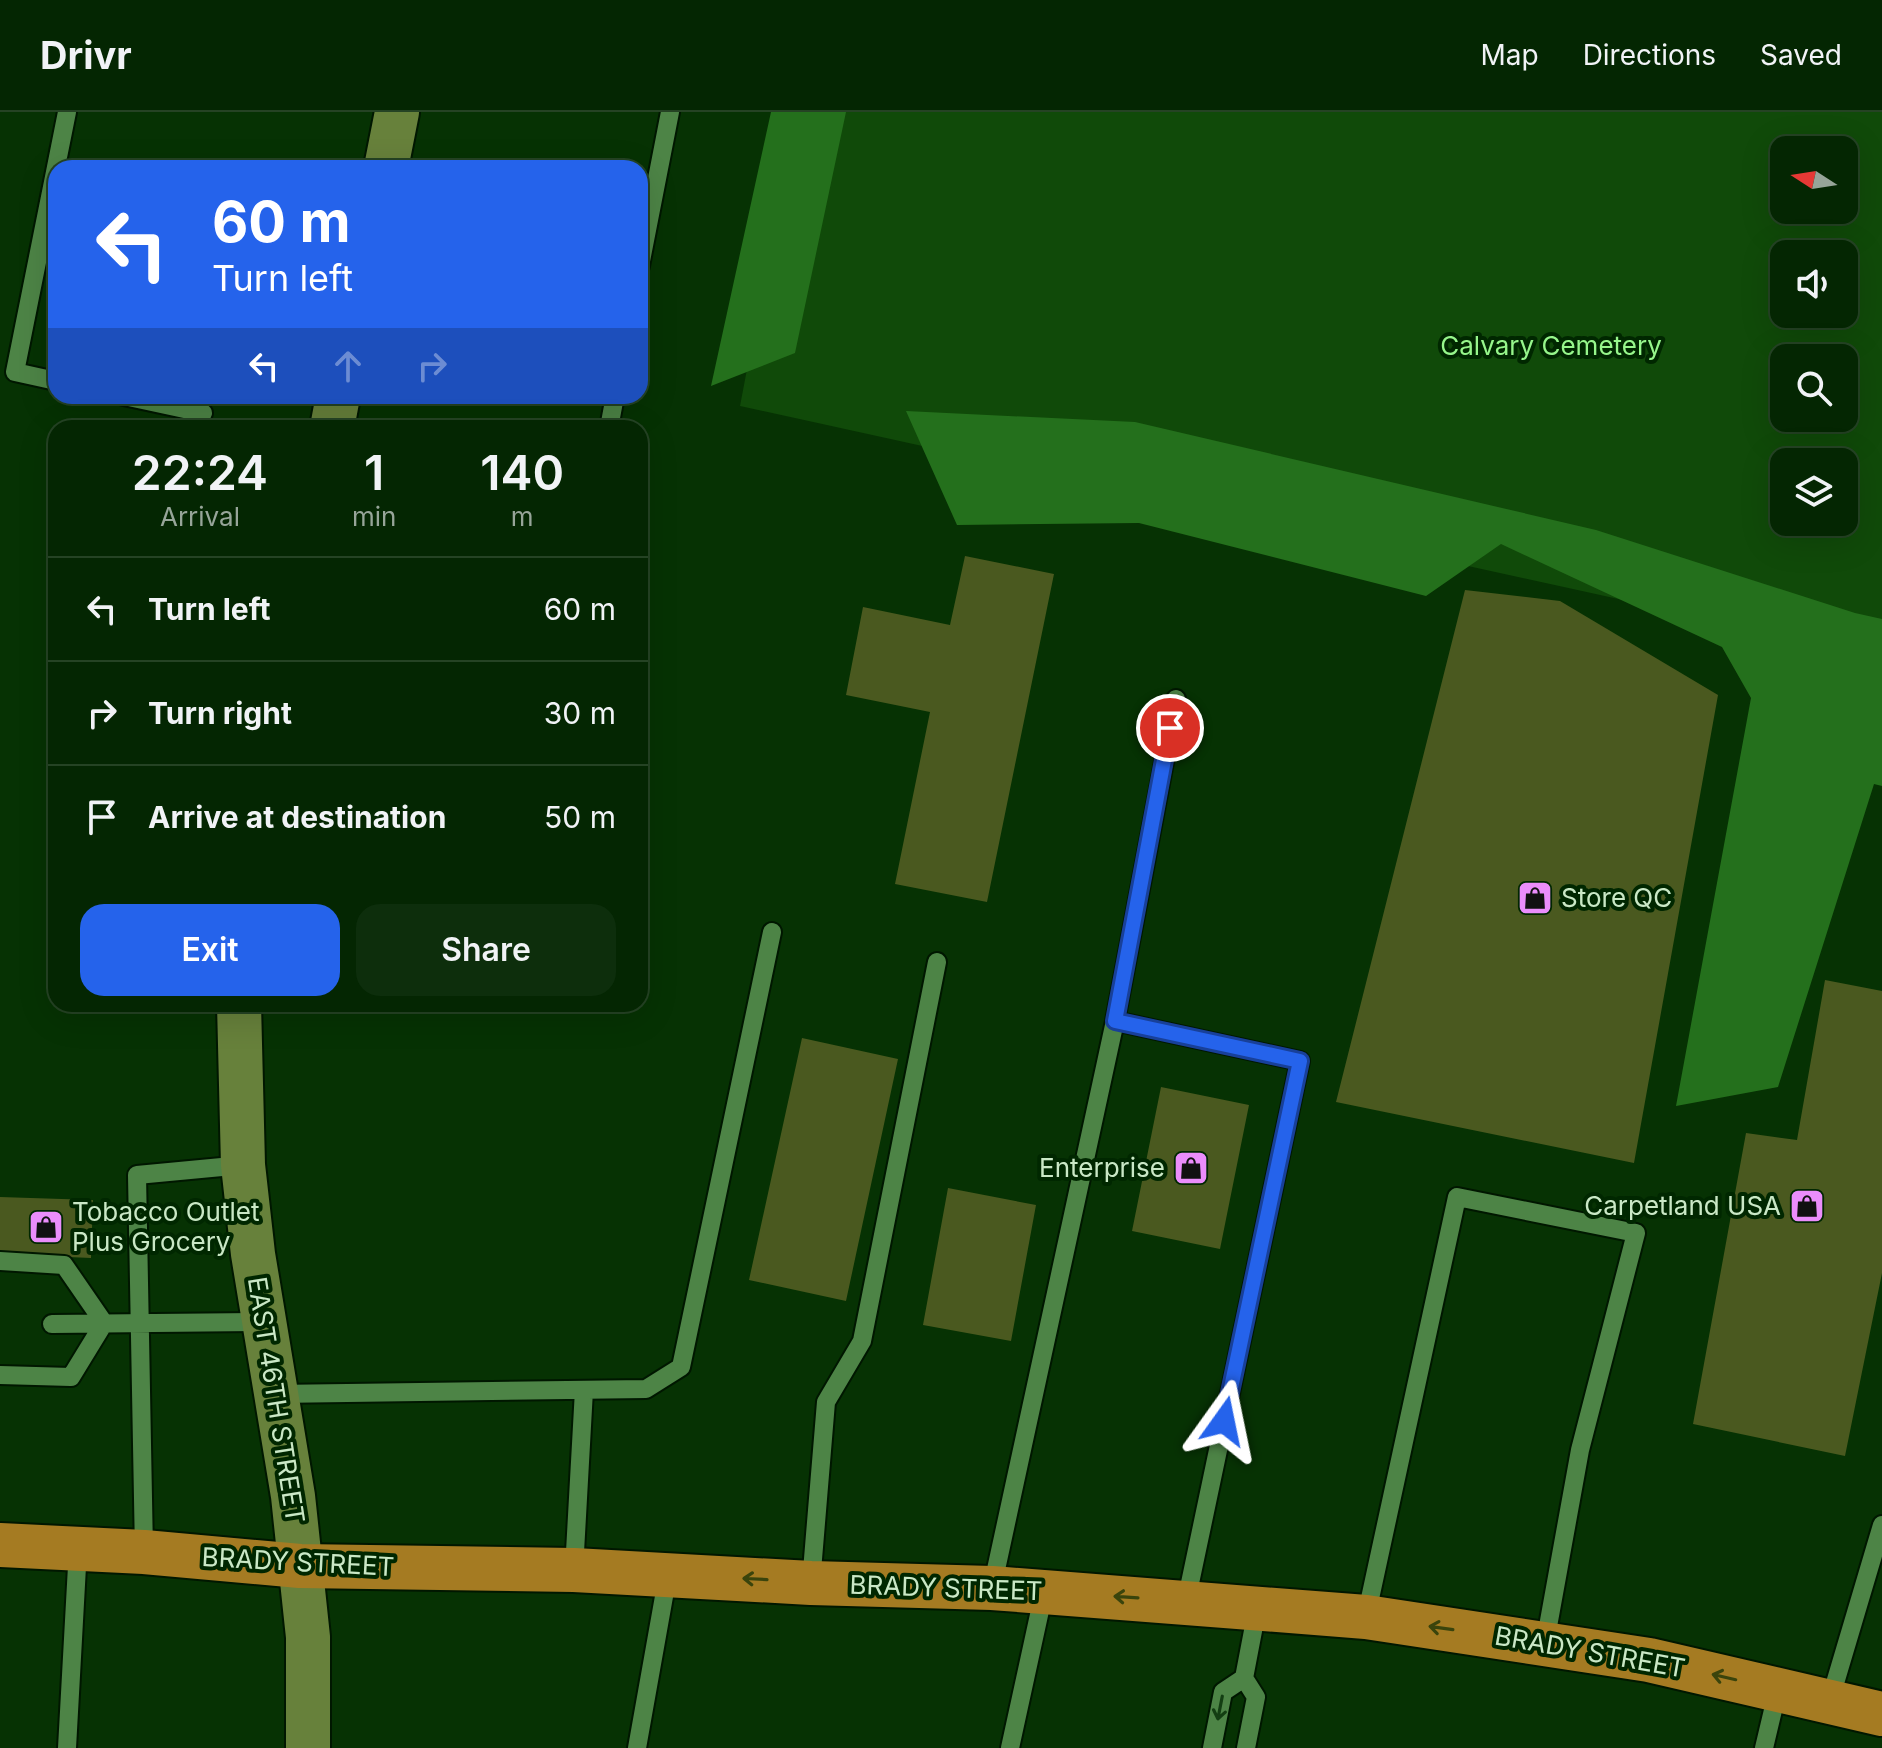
<!DOCTYPE html>
<style>
:root{--surface:#042602;--page:#0d2e0c;--text:#f1f3f6;--muted:#97a599;--line:#254324;--accent:#2563eb}
body{margin:0;font-family:Inter,sans-serif;background:var(--page);color:var(--text);height:100vh;display:flex;flex-direction:column;font-size:30px;white-space:nowrap}
*{box-sizing:border-box;margin:0}
p{font-size:26px;color:var(--muted)}
.icon{flex:none;width:44px;height:44px;fill:none;stroke:currentColor;stroke-width:2;stroke-linecap:round;stroke-linejoin:round}
.map{position:relative;flex:1;overflow:hidden}
.details{position:absolute;left:48px;top:308px;width:600px;height:592px;display:flex;flex-direction:column;background:var(--surface);border-radius:24px;box-shadow:0 8px 32px #0002,0 0 0 2px var(--line)}
.details>*{flex:none}
.hud{position:absolute;left:48px;top:48px;width:600px;height:244px;border-radius:24px;box-shadow:0 8px 32px #0002,0 0 0 2px var(--line);background:#2563eb;color:#fff;overflow:hidden}
.needle{width:52px;rotate:282deg}
.tools{position:absolute;left:1770px;top:24px;display:grid;gap:16px}
.tools a{display:grid;place-items:center;width:88px;height:88px;border-radius:16px;background:var(--surface);box-shadow:0 8px 32px #0002,0 0 0 2px var(--line);font-size:40px}
.pin{position:absolute;display:grid;place-items:center;width:68px;height:68px;color:#fff;margin:-34px;border:4px solid #fff;border-radius:50%;box-shadow:0 2px 8px #0007}
.me{position:absolute;width:88px;margin:-44px;rotate:12deg;stroke-linejoin:round;filter:drop-shadow(0 0 6px #0008)}
.turn{display:flex;align-items:center;gap:28px;height:168px;padding:0 32px;font-size:36px}
.turn .icon{width:104px;height:104px;stroke-width:2.5}
.turn b{display:block;font-size:56px;line-height:68px}
.lanes{display:flex;align-items:center;height:76px;padding:0 32px;background:#0003;justify-content:center;gap:40px;direction:ltr}
.lanes .off{opacity:.35}
.eta{display:flex;justify-content:space-evenly;align-items:center;height:136px;text-align:center}
.eta b{font-size:48px;font-weight:600;line-height:56px}
.action{display:flex;gap:16px;margin-top:auto;padding:16px 32px}
.action a{flex:1;height:92px;border-radius:24px;background:var(--accent);color:#fff;font-size:32px;font-weight:600;line-height:92px;text-align:center}
.action a+a{background:var(--page);color:var(--text)}
ul{padding:0;list-style:none}
li{display:flex;align-items:center;gap:24px;height:104px;padding:0 32px;border-top:2px solid var(--line)}
li div{flex:1}
li b{display:block;font-size:30px}
li em{font-style:normal}
header{display:flex;align-items:center;gap:48px;box-sizing:border-box;height:112px;padding:0 40px;background:var(--surface);border-bottom:2px solid var(--line)}
header strong{font-size:38px}
nav{display:flex;gap:44px;margin-inline-start:auto;font-size:28px}
.map>svg:first-child{display:block}
.green{fill:#104a09;fill-rule:evenodd}
.forest{fill:#24701c}
.building{fill:#4a591f}
.lines{fill:none;stroke-linecap:round;stroke-linejoin:round}
.lane-casing{stroke:#001700;stroke-width:22}
.secondary-casing{stroke:#001700;stroke-width:48}
.highway-casing{stroke:#001700;stroke-width:48}
.lane{stroke:#4d8446;stroke-width:18}
.secondary{stroke:#67813b;stroke-width:44}
.highway{stroke:#a57b22;stroke-width:44}
.oneway{stroke:#3a440c}
.oneway2{stroke:#133e12}
.route-casing{stroke:#184099;stroke-width:20}
.route{stroke:#2563eb;stroke-width:14}
.labels{text-anchor:middle;stroke-width:8;stroke-linejoin:round;paint-order:stroke}
.park-label{font-size:26px;fill:#96f68b;stroke:#002700}
.poi-label{font-size:26px;fill:#cae8c6;stroke:#002700;text-anchor:start}
.street-label{font-size:26px;fill:#cae8c6;stroke:#002700}
</style>
<header>
<strong>Drivr</strong>
<nav><a>Map</a><a>Directions</a><a>Saved</a></nav>
</header>
<div class="map">
<svg width="1882" height="1636" viewBox="0 0 1882 1636">
<rect width="100%" height="100%" fill="#063203"/>
<path class="green" d="M796,0H1882V545L740,294ZM1784,38H1844V98H1784ZM1784,142H1844V202H1784ZM1784,246H1844V306H1784ZM1784,350H1844V410H1784Z"/>
<path class="forest" d="M771,0H846L795,241L711,274Z
M906,299L1135,310L1596,418L1855,501L1882,507V674L1874,672L1778,975L1676,994L1751,586L1722,535L1501,432L1426,484L1139,411L957,413Z"/>
<path class="building" d="M965,444L1054,462L987,790L895,772L930,600L846,583L863,495L950,513Z
M1465,478L1560,489L1718,583L1634,1051L1336,990Z
M1825,868L1882,879V1161L1845,1344L1693,1312L1746,1021L1797,1028Z
M802,926L898,947L846,1189L749,1168Z
M1161,975L1249,993L1220,1137L1132,1119Z
M948,1076L1036,1093L1011,1229L923,1213Z
M0,1085L93,1088L91,1146L0,1142Z"/>
<g class="lines">
<g class="lane-casing">
<path id="lane" d="M640,154L670,0
M56,269L15,260L67,0
M124,284L203,301
M609,316L615,284
M1115,909L1300,949L1186,1490
M0,1149L64,1153L104,1211L71,1265L0,1263
M52,1212L264,1210
M275,1282L646,1277L681,1255L772,820
M144,1440L137,1063L243,1053
M574,1458L584,1278
M811,1471L826,1290L862,1229L937,850
M992,1476L1115,909L1176,587
M1366,1505L1457,1085L1636,1121L1580,1338L1545,1531
M1830,1588L1882,1413
M67,1636L78,1436
M637,1636L668,1462
M1010,1636L1044,1480
M1212,1636L1223,1580L1244,1566
M1246,1636L1256,1585L1244,1566L1257,1498
M1764,1636L1778,1577"/>
</g>
<g class="secondary-casing">
<path id="secondary" d="M386,56L397,0
M332,316L338,284
M239,892L243,1053L253,1142L293,1384L308,1525V1636"/>
</g>
<g class="highway-casing">
<path id="highway" d="M0,1433L144,1440L300,1454L574,1458L811,1471L992,1476L1366,1505L1649,1548L1882,1602"/>
</g>
<use href="#lane" class="lane"/>
<use href="#secondary" class="secondary"/>
<use href="#highway" class="highway"/>
</g>
<defs><path id="oneway-shaft" d="M-6 0H5M1.5-3L5.5 0L1.5 3" fill="none" stroke-width="1.6" stroke-linecap="round" stroke-linejoin="round" transform="scale(2)"/></defs>
<g class="oneway">
<use href="#oneway-shaft" transform="translate(755 1467) rotate(-177)"/>
<use href="#oneway-shaft" transform="translate(1126 1485) rotate(-176)"/>
<use href="#oneway-shaft" transform="translate(1441 1516) rotate(-172)"/>
<use href="#oneway-shaft" transform="translate(1724 1565) rotate(-167)"/>
</g>
<use class="oneway2" href="#oneway-shaft" transform="translate(1220 1596) rotate(101)"/>
<g class="lines">
<g class="route-casing">
<path id="route" d="M1170,616L1115,909L1300,949L1224,1309"/>
</g>
<use href="#route" class="route"/>
</g>
<defs>
<g id="shop-square" transform="scale(1.8)"><rect x="-9" y="-9" width="18" height="18" rx="4" fill="#eb8dfb" stroke="#002700"/><path d="M-5-2.5h2.3a2.7 3.5 0 0 1 5.4 0H5L5.5 6h-11ZM-1.5-2.5h3a1.5 2.3 0 0 0-3 0Z" fill="#111"/></g>
</defs>
<g fill-rule="evenodd">
<use href="#shop-square" x="1535" y="786"/>
<use href="#shop-square" x="1191" y="1056"/>
<use href="#shop-square" x="1807" y="1094"/>
<use href="#shop-square" x="46" y="1115"/>
</g>
<g class="labels">
<g class="park-label">
<text x="1551" y="243">Calvary Cemetery</text>
</g>
<g class="poi-label">
<text x="1561" y="795">Store QC</text>
<text x="1165" y="1065" text-anchor="end">Enterprise</text>
<text x="1781" y="1103" text-anchor="end">Carpetland USA</text>
<text x="72" y="1109">Tobacco Outlet<tspan x="72" dy="30">Plus Grocery</tspan></text>
</g>
<g class="street-label">
<text transform="translate(276 1288) rotate(81)" y="9">EAST 46TH STREET</text>
<text transform="translate(298 1450) rotate(3)" y="9">BRADY STREET</text>
<text transform="translate(946 1476) rotate(2)" y="9">BRADY STREET</text>
<text transform="translate(1590 1540) rotate(10)" y="9">BRADY STREET</text>
</g>
</g>
</svg>
<div class="tools">
<a><svg class="needle" viewBox="-14 -14 28 28"><path d="M0-13l5 13h-10z" fill="#e53935"/><path d="M0 13l5-13h-10z" fill="#97a599"/></svg></a>
<a><svg class="icon" aria-label="sound" viewBox="0 0 24 24"><path d="M4 9h4l5-4v14l-5-4H4zM17 9q2 3 0 6"/></svg></a>
<a><svg class="icon" aria-label="search" viewBox="0 0 24 24"><circle cx="10" cy="10" r="6"/><path d="M15 15l6 6"/></svg></a>
<a><svg class="icon" aria-label="layers" viewBox="0 0 24 24"><path d="M12 4l9 5-9 5-9-5zM3 14l9 5 9-5"/></svg></a>
</div>
<div class="pin" style="left:1170px;top:616px;background:#d93025"><svg class="icon" aria-label="arrive" viewBox="0 0 24 24"><path d="M6 21V4h12l-3 4 3 4H6"/></svg></div>
<svg class="me" style="left:1224px;top:1309px" viewBox="-20 -20 40 40"><path d="M0-17L14 15 0 8-14 15z" fill="#2563eb" stroke="#fff" stroke-width="4"/></svg>
<div class="hud">
<div class="turn"><svg class="icon" aria-label="left" viewBox="0 0 24 24"><path d="M17 20v-9H6M10 6l-5 5 5 5"/></svg><div><b>60 m</b>Turn left</div></div>
<div class="lanes"><svg class="icon" aria-label="left" viewBox="0 0 24 24"><path d="M17 20v-9H6M10 6l-5 5 5 5"/></svg><svg class="icon off" aria-label="ahead" viewBox="0 0 24 24"><path d="M12 20V5M6 11l6-6 6 6"/></svg><svg class="icon off" aria-label="right" viewBox="0 0 24 24"><path d="M7 20v-9h11M14 6l5 5-5 5"/></svg></div>
</div>
<section class="details">
<div class="eta">
<div><b>22:24</b><p>Arrival</p></div>
<div><b>1</b><p>min</p></div>
<div><b>140</b><p>m</p></div>
</div>
<ul>
<li><svg class="icon" aria-label="left" viewBox="0 0 24 24"><path d="M17 20v-9H6M10 6l-5 5 5 5"/></svg><div><b>Turn left</b></div><em>60 m</em></li>
<li><svg class="icon" aria-label="right" viewBox="0 0 24 24"><path d="M7 20v-9h11M14 6l5 5-5 5"/></svg><div><b>Turn right</b></div><em>30 m</em></li>
<li><svg class="icon" aria-label="arrive" viewBox="0 0 24 24"><path d="M6 21V4h12l-3 4 3 4H6"/></svg><div><b>Arrive at destination</b></div><em>50 m</em></li>
</ul>
<div class="action"><a>Exit</a><a>Share</a></div>
</section>
</div>
